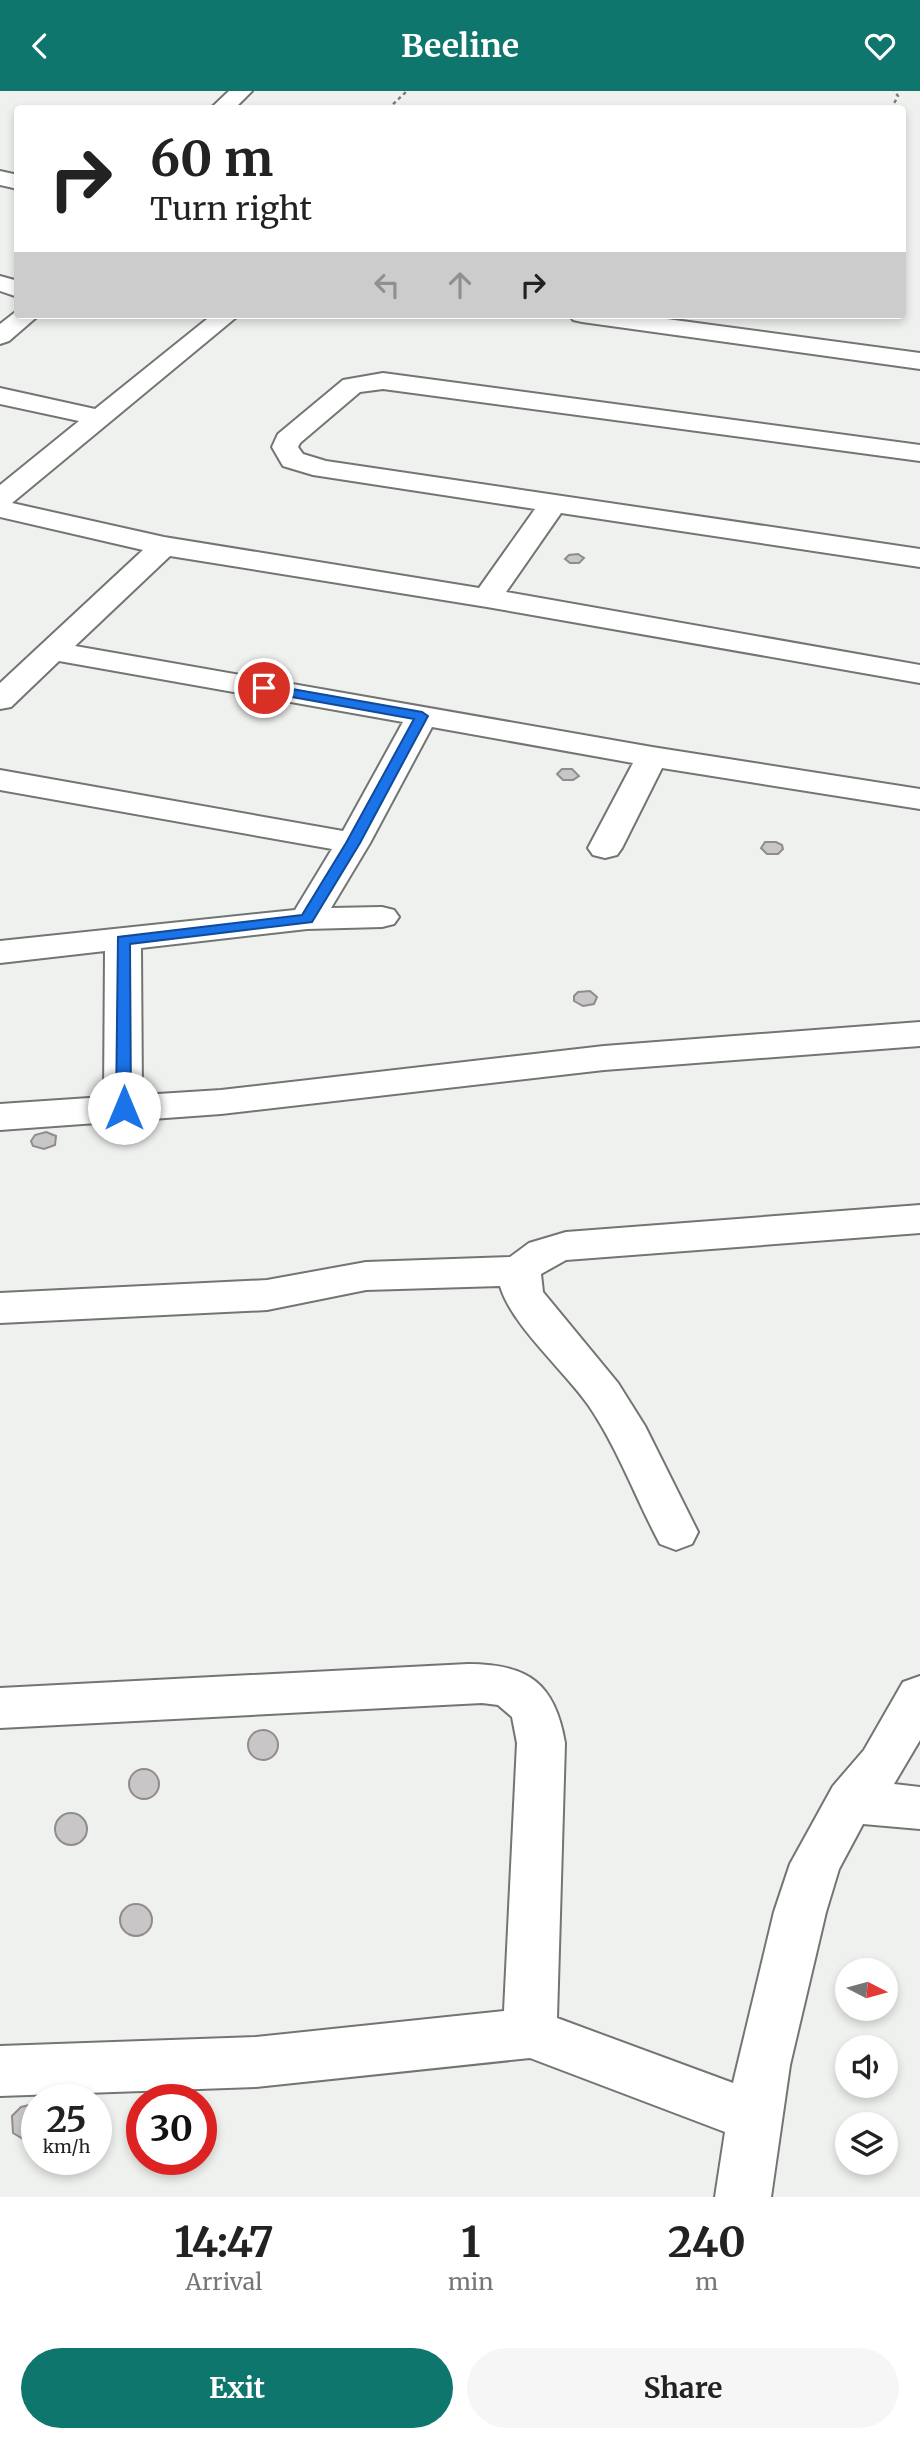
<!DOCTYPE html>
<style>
:root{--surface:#fff;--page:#f6f6f6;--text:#222;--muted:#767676;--accent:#0f766e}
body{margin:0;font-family:Merriweather,serif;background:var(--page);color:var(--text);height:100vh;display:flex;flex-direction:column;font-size:26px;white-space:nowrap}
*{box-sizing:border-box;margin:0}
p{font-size:23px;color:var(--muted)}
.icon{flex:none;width:38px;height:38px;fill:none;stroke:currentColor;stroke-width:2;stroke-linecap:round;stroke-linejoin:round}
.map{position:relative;height:2106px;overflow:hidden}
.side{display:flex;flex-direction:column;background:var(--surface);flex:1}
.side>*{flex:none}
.banner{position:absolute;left:14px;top:14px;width:892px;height:214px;border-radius:7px;box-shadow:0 4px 10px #0003;background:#fff;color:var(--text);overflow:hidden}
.needle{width:46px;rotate:96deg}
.fabs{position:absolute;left:835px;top:1867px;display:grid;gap:14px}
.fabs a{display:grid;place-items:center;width:63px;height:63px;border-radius:50%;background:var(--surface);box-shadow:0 4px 10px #0003;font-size:35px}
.speed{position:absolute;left:21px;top:1993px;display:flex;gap:14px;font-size:35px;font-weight:700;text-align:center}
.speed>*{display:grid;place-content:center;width:91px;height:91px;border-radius:50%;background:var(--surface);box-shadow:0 4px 10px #0003;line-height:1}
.speed small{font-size:18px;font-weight:400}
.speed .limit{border:10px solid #d22;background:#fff;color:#111}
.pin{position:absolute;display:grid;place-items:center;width:60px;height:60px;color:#fff;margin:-30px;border:4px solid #fff;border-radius:50%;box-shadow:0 2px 7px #0007}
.me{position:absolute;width:77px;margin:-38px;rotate:0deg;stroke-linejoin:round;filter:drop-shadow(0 0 5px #0008)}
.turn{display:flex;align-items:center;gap:24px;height:147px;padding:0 21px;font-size:32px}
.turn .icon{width:91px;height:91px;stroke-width:2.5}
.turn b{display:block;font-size:49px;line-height:60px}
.lanes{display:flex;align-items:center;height:66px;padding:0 21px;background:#0003;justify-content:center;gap:35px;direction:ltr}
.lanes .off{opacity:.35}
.eta{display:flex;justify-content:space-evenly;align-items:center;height:119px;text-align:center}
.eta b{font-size:42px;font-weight:700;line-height:49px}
.button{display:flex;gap:14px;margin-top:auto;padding:14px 21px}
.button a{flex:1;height:80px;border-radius:42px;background:var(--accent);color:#fff;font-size:28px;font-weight:700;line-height:80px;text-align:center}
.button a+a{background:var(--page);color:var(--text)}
header{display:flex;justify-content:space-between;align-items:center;height:91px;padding:0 21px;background:var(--accent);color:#fff;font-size:32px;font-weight:700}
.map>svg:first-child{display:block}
.building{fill:#c9c6c8;stroke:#8f8c8d;stroke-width:2}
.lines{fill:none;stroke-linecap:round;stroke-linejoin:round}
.minor-casing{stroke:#737572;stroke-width:4}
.path{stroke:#7c7d7b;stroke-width:2.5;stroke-dasharray:3.5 3.5;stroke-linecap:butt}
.minor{fill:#fff;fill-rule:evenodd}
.route{fill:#1a73e8;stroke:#114b97;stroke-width:2}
</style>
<header><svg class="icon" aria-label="back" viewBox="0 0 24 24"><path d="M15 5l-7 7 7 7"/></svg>Beeline<svg class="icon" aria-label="heart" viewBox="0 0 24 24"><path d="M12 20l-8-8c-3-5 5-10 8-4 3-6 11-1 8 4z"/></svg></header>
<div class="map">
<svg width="920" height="2106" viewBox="0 0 920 2106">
<rect width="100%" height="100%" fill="#eff1ee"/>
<path class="building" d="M578,463L584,467L579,472H570L565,468L569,464Z
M562,678H572L579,685L573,689H563L557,683Z
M765,751H776L782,754L783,758L778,763H767L761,757Z
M590,900L597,906L594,913L583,915L574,910V905L578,901Z
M46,1041L56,1045L55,1054L44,1058L33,1055L31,1050L35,1044Z
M248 1654a15 15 0 1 1 30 0a15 15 0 1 1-30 0Z
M129 1693a15 15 0 1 1 30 0a15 15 0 1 1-30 0Z
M55 1738a16 16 0 1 1 32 0a16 16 0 1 1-32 0Z
M120 1829a16 16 0 1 1 32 0a16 16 0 1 1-32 0Z
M33,2013L37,2014V2046L23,2048L13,2042L12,2025L21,2016Z"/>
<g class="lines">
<g class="minor-casing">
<path id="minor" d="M229,0H252L234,18H210Z
M0,80L18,84V98L0,94Z
M0,185L18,190V206L0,200Z
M18,219V224H39L9,250L0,253V233Z
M212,224H239L12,412L164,446L479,497L535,418L313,384L283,375L272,356L278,343L343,289L383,282L920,354V370L383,298L360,301L300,352L298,356L303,363L326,370L920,458V476L561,422L506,501L920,574V592L487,516L170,465L75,555L652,656L920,698V718L662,677L622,757L617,764L605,767L593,764L588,757L633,672L432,636L370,752L331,817L382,816L394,819L399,826L394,833L382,836L307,838L141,857L142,1004L221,999L604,955L920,931V955L604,979L221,1023L0,1039V1013L104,1006L105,860L0,872V850L295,819L332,758L0,699V679L343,740L403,631L59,570L11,616L0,618V592L143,459L0,426V394L79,330L0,313V297L95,318Z
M570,224H637L920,262V278L582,231L573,229Z
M920,1114V1142L566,1169L541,1183L543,1201L618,1292L645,1335L698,1441L692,1453L676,1459L660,1453C636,1408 618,1358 589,1315C564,1279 512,1235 500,1195L366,1199L267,1219L0,1232V1202L267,1189L366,1171L510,1166L529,1152L566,1141Z
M468,1573C529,1573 555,1593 565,1652L557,1927L733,1992L774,1821L790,1773L833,1695L864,1659L903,1591L920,1585V1649L894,1693L920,1696V1738L863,1733L839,1778L826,1821L790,1974L771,2106H715L725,2041L530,1967L256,1996L0,2005V1955L256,1946L504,1920L517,1652L512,1626L498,1614L482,1612L0,1637V1597Z"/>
</g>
<path class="path" d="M388,18L407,0
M891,18L898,5L894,0"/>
<use href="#minor" class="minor"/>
</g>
<path class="route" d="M264,593L422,621L428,625L360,752L312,831L130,853L131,1017L124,1023L118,1021L116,1017L118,846L302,824L346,752L414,628L259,600L257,597Z"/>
</svg>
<div class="fabs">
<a><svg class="needle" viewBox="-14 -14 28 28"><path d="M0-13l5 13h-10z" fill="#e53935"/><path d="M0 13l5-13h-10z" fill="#767676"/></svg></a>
<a><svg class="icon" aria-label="sound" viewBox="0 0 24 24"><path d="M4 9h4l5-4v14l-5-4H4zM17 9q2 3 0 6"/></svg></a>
<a><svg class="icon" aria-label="layers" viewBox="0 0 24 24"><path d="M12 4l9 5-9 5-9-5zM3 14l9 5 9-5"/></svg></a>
</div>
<div class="speed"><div>25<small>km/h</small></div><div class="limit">30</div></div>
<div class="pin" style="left:264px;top:597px;background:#d93025"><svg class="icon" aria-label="arrive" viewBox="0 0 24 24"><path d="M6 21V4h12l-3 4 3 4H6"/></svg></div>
<svg class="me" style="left:124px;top:1017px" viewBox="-20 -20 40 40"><circle r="19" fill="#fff"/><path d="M0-13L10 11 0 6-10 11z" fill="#1a73e8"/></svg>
<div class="banner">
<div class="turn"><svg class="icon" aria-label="right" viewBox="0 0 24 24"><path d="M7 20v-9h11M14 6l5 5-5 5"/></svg><div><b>60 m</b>Turn right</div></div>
<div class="lanes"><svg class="icon off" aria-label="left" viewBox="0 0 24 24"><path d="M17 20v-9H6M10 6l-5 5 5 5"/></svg><svg class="icon off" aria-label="ahead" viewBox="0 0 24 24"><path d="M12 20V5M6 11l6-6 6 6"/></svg><svg class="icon" aria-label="right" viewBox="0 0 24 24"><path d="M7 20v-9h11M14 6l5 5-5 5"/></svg></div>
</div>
</div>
<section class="side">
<div class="eta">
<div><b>14:47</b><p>Arrival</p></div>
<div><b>1</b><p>min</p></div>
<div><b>240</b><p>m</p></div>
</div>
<div class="button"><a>Exit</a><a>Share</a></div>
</section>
